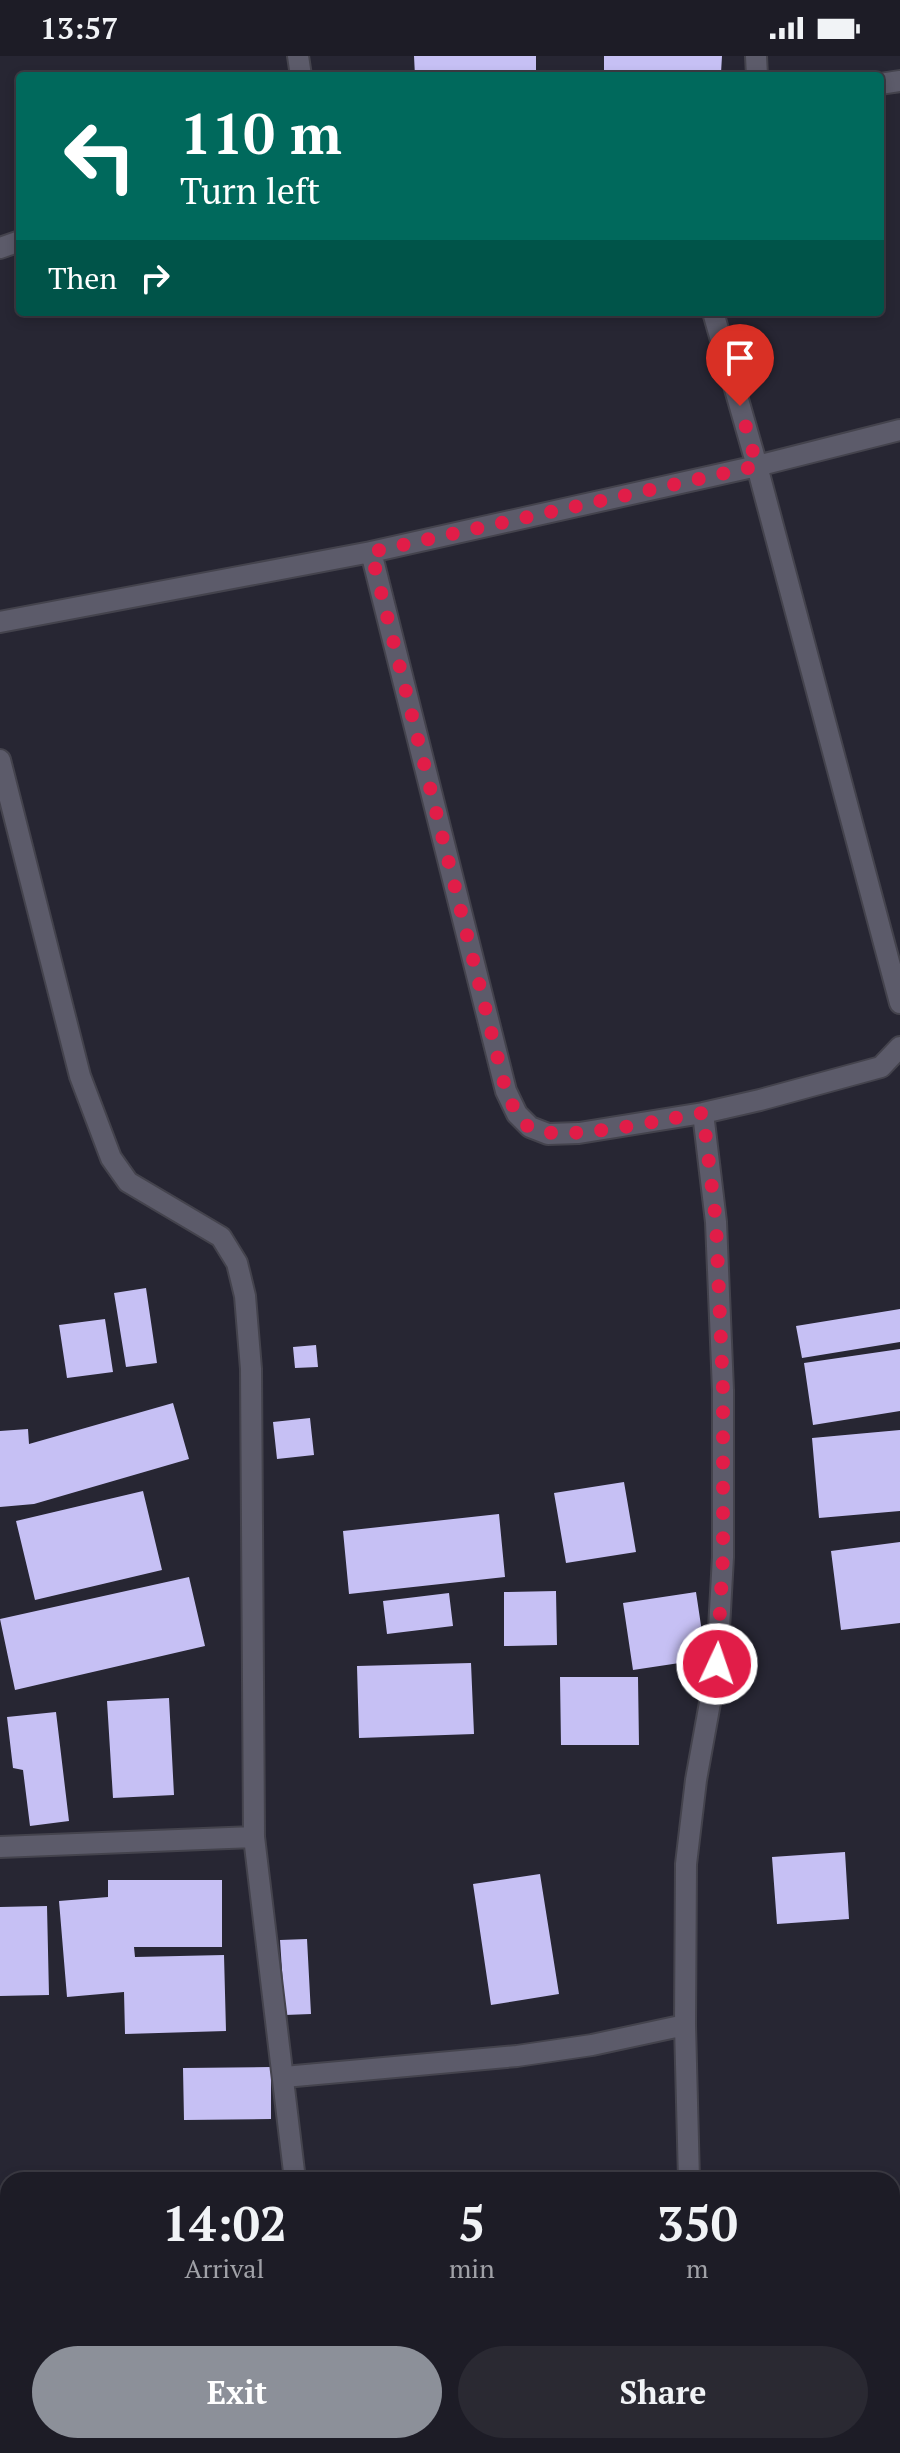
<!DOCTYPE html>
<style>
:root{--surface:#1d1c26;--page:#2a2932;--text:#f1f3f6;--muted:#a0a1a7;--line:#3b3a43;--accent:#8c9099}
body{margin:0;font-family:"PT Serif",serif;background:var(--page);color:var(--text);height:100vh;display:flex;flex-direction:column;font-size:30px;white-space:nowrap}
*{box-sizing:border-box;margin:0}
p{font-size:26px;color:var(--muted)}
.icon{flex:none;width:44px;height:44px;fill:none;stroke:currentColor;stroke-width:2;stroke-linecap:round;stroke-linejoin:round}
.map{position:relative;flex:1;overflow:hidden}
.side{position:absolute;left:0px;top:2116px;width:900px;height:282px;display:flex;flex-direction:column;background:var(--surface);border-radius:24px 24px 0 0;box-shadow:0 4px 12px #0003,0 0 0 2px var(--line)}
.side>*{flex:none}
.banner{position:absolute;left:16px;top:16px;width:868px;height:244px;border-radius:8px;box-shadow:0 4px 12px #0003,0 0 0 2px var(--line);background:#00695c;color:#fff;overflow:hidden}
.pin{position:absolute;display:grid;place-items:center;width:68px;height:68px;color:#fff;margin:-82px -34px;border-radius:50% 50% 50% 0;rotate:-45deg;box-shadow:0 0 8px #0007}
.pin .icon{rotate:45deg}
.me{position:absolute;width:88px;margin:-44px;rotate:3deg;stroke-linejoin:round;filter:drop-shadow(0 0 6px #0008)}
.turn{display:flex;align-items:center;gap:28px;height:168px;padding:0 32px;font-size:36px}
.turn .icon{width:104px;height:104px;stroke-width:2.5}
.turn b{display:block;font-size:56px;line-height:68px}
.then{display:flex;align-items:center;height:76px;padding:0 32px;background:#0003;gap:16px;font-size:30px}
.eta{display:flex;justify-content:space-evenly;align-items:center;height:136px;text-align:center}
.eta b{font-size:48px;font-weight:700;line-height:56px}
.cta{display:flex;gap:16px;margin-top:auto;padding:16px 32px}
.cta a{flex:1;height:92px;border-radius:48px;background:var(--accent);color:#fff;font-size:32px;font-weight:700;line-height:92px;text-align:center}
.cta a+a{background:var(--page);color:var(--text)}
.status{display:flex;justify-content:space-between;align-items:center;height:56px;padding:0 40px;background:var(--surface);direction:ltr}
.status svg{height:22px;fill:currentColor}
.map>svg:first-child{display:block}
.building{fill:#c6c0f4}
.lines{fill:none;stroke-linecap:round;stroke-linejoin:round}
.minor-casing{stroke:#44434d;stroke-width:24}
.minor{stroke:#5c5b6a;stroke-width:20}
.route{stroke:#e11d48;stroke-width:14;stroke-dasharray:0 25.2}
</style>
<div class="status"><b>13:57</b><svg viewBox="0 0 49 12"><path d="M0 12V9h3v3zM5 12V6h3v6zM10 12V3h3v9zM15 12V0h3v12zM26 1h20v11H26zM47 4h2v5h-2z"/></svg></div>
<div class="map">
<svg width="900" height="2397" viewBox="0 0 900 2397">
<rect width="100%" height="100%" fill="#272633"/>
<path class="building" d="M414,0H536V19L415,20Z
M604,0H722L721,17L604,16Z
M146,1232L157,1307L126,1311L114,1237Z
M900,1253V1286L802,1302L796,1270Z
M105,1263L113,1316L67,1322L59,1269Z
M316,1289L318,1311L295,1312L293,1291Z
M900,1293V1355L813,1369L804,1307Z
M173,1347L189,1403L34,1448L0,1451V1375L28,1373L29,1388Z
M310,1362L314,1399L277,1403L273,1366Z
M900,1374V1455L819,1462L812,1382Z
M624,1426L636,1496L566,1507L554,1437Z
M143,1435L162,1514L35,1544L16,1465Z
M499,1458L505,1521L349,1538L343,1475Z
M900,1486V1567L841,1574L831,1495Z
M189,1521L205,1590L15,1634L0,1563Z
M556,1535L557,1589L504,1590V1536Z
M696,1536L706,1603L633,1614L623,1547Z
M449,1537L453,1570L387,1578L383,1545Z
M471,1607L474,1678L359,1682L357,1610Z
M560,1621H638L639,1689H561Z
M169,1642L174,1739L113,1742L107,1645Z
M56,1656L69,1765L30,1770L23,1714L13,1712L7,1661Z
M845,1796L849,1863L777,1868L772,1801Z
M540,1818L559,1938L491,1949L473,1828Z
M108,1824H222V1891H134L135,1901L224,1899L226,1975L125,1978L124,1936L67,1941L59,1845L108,1841Z
M47,1850L49,1939L0,1940V1851Z
M307,1883L311,1958L285,1959L280,1884Z
M271,2011V2063L184,2064L183,2012Z
M548,2390H620V2397H548Z"/>
<g class="lines">
<g class="minor-casing">
<path id="minor" d="M298,0L301,20
M756,0L757,20
M880,28L900,25
M0,192L20,185
M713,256L757,410L900,947
M371,496L506,1035L517,1058L530,1071L548,1078L579,1077L703,1057L760,1044L881,1011L900,991
M0,566L371,496L757,410L900,374
M0,704L80,1020L111,1102L128,1126L221,1181L237,1207L245,1240L251,1313L254,1781L295,2124
M0,1791L254,1781
M284,2021L517,2000L592,1989L685,1969
M689,2124L685,1969L686,1808L696,1724L717,1608L723,1501V1334L716,1166L703,1057
M323,2390L324,2397
M702,2390L703,2397"/>
</g>
<use href="#minor" class="minor"/>
</g>
<g class="lines">
<path class="route" d="M717,1608L723,1501V1334L716,1166L703,1057C668,1062 557,1089 529,1071C517,1063 512,1047 506,1035L371,496L757,410L740,350"/>
</g>
</svg>
<div class="pin" style="left:740px;top:350px;background:#d93025"><svg class="icon" aria-label="arrive" viewBox="0 0 24 24"><path d="M6 21V4h12l-3 4 3 4H6"/></svg></div>
<svg class="me" style="left:717px;top:1608px" viewBox="-20 -20 40 40"><circle r="17" fill="#e11d48" stroke="#fff" stroke-width="3"/><path d="M0-11L8 9 0 5-8 9z" fill="#fff"/></svg>
<div class="banner">
<div class="turn"><svg class="icon" aria-label="left" viewBox="0 0 24 24"><path d="M17 20v-9H6M10 6l-5 5 5 5"/></svg><div><b>110 m</b>Turn left</div></div>
<div class="then">Then<svg class="icon" aria-label="right" viewBox="0 0 24 24"><path d="M7 20v-9h11M14 6l5 5-5 5"/></svg></div>
</div>
<section class="side">
<div class="eta">
<div><b>14:02</b><p>Arrival</p></div>
<div><b>5</b><p>min</p></div>
<div><b>350</b><p>m</p></div>
</div>
<div class="cta"><a>Exit</a><a>Share</a></div>
</section>
</div>
